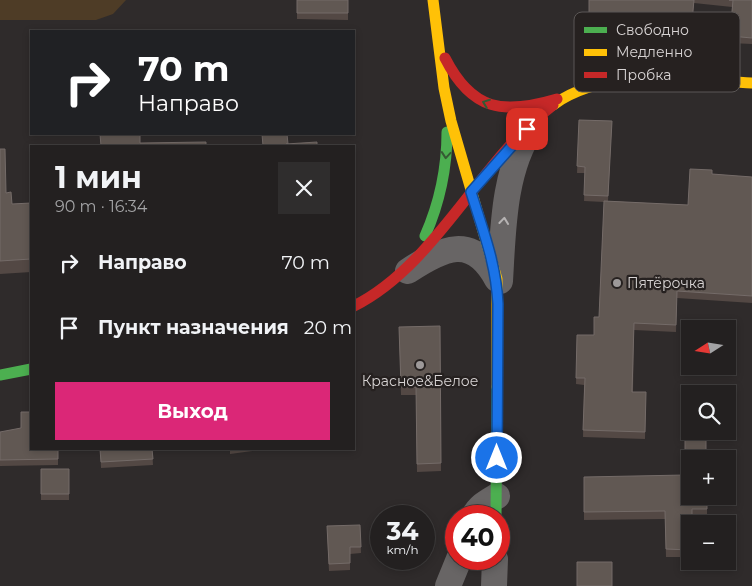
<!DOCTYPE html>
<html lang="ru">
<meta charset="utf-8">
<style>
:root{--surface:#232020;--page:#2f2d2d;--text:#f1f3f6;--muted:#a3a3a5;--line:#403e3e;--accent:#db2777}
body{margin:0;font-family:Montserrat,sans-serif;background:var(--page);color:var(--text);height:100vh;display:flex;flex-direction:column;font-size:19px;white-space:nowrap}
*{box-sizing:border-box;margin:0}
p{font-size:16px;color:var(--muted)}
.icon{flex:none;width:28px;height:28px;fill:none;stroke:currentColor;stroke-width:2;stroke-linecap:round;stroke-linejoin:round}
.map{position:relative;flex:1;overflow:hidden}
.panel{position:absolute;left:30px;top:145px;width:325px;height:305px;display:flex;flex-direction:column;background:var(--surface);border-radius:0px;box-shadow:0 2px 8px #0003,0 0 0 1px var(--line)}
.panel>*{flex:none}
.guide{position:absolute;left:30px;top:30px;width:325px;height:105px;border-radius:0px;box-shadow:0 2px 8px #0003,0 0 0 1px var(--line);background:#202124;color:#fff;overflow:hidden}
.needle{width:32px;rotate:258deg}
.controls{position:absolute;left:681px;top:320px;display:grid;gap:10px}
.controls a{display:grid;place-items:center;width:55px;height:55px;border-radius:0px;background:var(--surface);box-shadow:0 2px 8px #0003,0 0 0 1px var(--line);font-size:25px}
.speed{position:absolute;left:370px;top:505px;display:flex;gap:10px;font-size:25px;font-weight:700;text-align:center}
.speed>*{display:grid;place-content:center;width:65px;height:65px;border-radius:50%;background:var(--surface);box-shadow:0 2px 8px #0003,0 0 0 1px var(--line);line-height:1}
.speed small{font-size:12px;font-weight:400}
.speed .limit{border:8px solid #d22;background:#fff;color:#111}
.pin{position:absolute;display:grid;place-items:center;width:42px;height:42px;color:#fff;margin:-21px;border-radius:10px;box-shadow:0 2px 8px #0006}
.me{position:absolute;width:55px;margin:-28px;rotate:0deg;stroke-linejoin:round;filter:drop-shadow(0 0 4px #0008)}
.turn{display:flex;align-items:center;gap:18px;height:105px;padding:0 25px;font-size:22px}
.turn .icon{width:65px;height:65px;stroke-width:2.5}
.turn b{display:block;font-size:35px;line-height:42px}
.round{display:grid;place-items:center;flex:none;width:52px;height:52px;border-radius:0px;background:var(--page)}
.head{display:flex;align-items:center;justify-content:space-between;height:85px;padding:0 25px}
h1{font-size:30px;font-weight:700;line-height:38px}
.button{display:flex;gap:10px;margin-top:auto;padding:10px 25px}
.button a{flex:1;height:58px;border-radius:0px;background:var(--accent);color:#fff;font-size:20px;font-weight:700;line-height:58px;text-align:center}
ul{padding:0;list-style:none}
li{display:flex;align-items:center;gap:15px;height:65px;padding:0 25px}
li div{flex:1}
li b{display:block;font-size:19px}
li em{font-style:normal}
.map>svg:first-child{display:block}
.green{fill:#4e3c26}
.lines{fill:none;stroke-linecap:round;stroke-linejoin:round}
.street{stroke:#686565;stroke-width:26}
.fast{stroke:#4caf50;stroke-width:11}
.slow{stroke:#ffc107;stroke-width:11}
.jam{stroke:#c62828;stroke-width:11}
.wall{fill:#534844}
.building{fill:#615853;stroke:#746b68}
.oneway{stroke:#355a33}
.oneway2{stroke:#b6b3b3}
.route-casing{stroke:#114b97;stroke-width:12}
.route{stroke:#1a73e8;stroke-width:9}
.poi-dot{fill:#9d9999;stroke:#262120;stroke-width:2}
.labels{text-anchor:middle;stroke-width:4.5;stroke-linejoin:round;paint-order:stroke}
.poi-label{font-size:14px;fill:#d8d4d4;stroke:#262120;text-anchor:start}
.key{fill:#262120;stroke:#5b5756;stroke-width:1}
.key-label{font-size:14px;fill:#d8d4d4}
</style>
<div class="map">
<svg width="752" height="586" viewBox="0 0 752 586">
<rect width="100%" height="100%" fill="#2f2b2b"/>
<path class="green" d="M0,0H126L113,14L96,20H0Z"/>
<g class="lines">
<path class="street" d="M408,271C443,248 472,233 497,279
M500,281C503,232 503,170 532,128
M474,516C479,506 487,502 497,496
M448,586L459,559
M494,586L495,559"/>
<path class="fast" d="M425,236C440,202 447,169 447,132
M0,375L31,369
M496,516L497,387"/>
<path class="slow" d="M433,0L444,88L451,121L497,279V387
M553,105C606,66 691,80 752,83"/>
<path class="jam" d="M445,58C472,111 503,115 557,99
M354,306C436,265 480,160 553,105"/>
</g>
<path class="wall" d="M297,0H348V20L297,19Z
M589,0H752V44L730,43L732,7L694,3L692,27L589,21Z
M579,120L612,121L608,201L688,205L712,174L752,177V303L677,298L676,332L634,330L633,392H646L645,439L583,437L584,385L576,384L577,335H594L599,317L604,202L584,201L585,173H577Z
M0,149L6,193L12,204L31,203V272L0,274Z
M440,326L441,471L417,472L416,395H401L399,327Z
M0,432L58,449V465L0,466Z
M100,449H152L153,465L101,468Z
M230,449H260V450L230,454Z
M41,469H69V500H41Z
M584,477L707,496V517H692L690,524V557H666L665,519L584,520Z
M360,525L361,553L350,554V570L329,571L327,533Z"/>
<path class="building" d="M297,0H348V13H297Z
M589,0H694L692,21L589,15Z
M729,0H752V38L730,36L733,0Z
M579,120L612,121L608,196L584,195L585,167L577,166Z
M100,134H140V143L206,142V146H101Z
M262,134H287L288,144H286V146H263Z
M317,142V146H286V144Z
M0,149H5L6,193L11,192L12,204L31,203V259L0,261Z
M690,169L712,170V174L752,177V296L677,291L676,325L634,323L632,392H646L645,432L583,430L585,378H576L577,335H594V317H599L604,201L688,205Z
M440,326L441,463L417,464L416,387H401L399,327Z
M21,412H31V449H58V459L0,460V432L21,428Z
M685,440H706V459H690V496H707V509H692V524H690V550L666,549L665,511L584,512V477L685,475Z
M100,449H152L153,459L101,462Z
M41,469H69V494H41Z
M360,525L361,547H350V563L329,564L327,526Z
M577,562H612V586H577Z"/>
<defs><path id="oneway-chevron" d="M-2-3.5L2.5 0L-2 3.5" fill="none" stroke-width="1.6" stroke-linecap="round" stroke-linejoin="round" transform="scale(1.25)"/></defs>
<g class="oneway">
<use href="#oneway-chevron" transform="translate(486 103) rotate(-159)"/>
<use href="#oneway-chevron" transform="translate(446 155) rotate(95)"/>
</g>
<use class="oneway2" href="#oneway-chevron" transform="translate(504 221) rotate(-84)"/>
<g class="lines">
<g class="route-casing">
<path id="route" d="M497,458L498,304C496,263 483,231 471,192L527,129"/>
</g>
<use href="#route" class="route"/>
</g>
<g class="poi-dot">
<circle cx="617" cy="283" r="5"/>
<circle cx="420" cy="365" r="5"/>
</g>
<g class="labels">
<g class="poi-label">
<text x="627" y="288">Пятёрочка</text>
<text x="420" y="386" text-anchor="middle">Красное&amp;Белое</text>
</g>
</g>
<rect x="574" y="12" width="166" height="80" rx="8" class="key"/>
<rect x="584" y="27" width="23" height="6" fill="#4caf50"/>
<rect x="584" y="49" width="23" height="7" fill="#ffc107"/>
<rect x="584" y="72" width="23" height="6" fill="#c62828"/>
<g class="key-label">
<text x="616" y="35">Свободно</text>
<text x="616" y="57">Медленно</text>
<text x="616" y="80">Пробка</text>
</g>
</svg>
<div class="controls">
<a><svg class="needle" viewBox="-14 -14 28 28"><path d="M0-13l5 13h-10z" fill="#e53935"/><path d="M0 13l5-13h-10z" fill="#a3a3a5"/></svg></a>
<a><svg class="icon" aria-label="search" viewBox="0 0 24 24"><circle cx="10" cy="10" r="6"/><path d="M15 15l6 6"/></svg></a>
<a>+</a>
<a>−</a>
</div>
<div class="speed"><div>34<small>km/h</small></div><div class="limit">40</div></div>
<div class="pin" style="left:527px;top:129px;background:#d93025"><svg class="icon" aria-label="arrive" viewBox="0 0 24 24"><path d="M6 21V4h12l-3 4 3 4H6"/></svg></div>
<svg class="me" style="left:497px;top:458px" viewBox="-20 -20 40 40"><circle r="17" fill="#1a73e8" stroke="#fff" stroke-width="3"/><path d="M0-11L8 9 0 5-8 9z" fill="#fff"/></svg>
<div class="guide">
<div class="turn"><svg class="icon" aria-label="right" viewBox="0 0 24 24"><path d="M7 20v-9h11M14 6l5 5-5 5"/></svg><div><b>70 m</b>Направо</div></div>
</div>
<section class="panel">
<div class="head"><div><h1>1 мин</h1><p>90 m · 16:34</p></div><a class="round"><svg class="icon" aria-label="close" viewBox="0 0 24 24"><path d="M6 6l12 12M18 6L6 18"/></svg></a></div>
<ul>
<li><svg class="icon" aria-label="right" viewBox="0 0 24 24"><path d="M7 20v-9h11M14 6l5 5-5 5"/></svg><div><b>Направо</b></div><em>70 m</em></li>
<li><svg class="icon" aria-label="arrive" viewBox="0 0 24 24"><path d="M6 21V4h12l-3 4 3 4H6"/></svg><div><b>Пункт назначения</b></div><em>20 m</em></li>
</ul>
<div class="button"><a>Выход</a></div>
</section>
</div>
